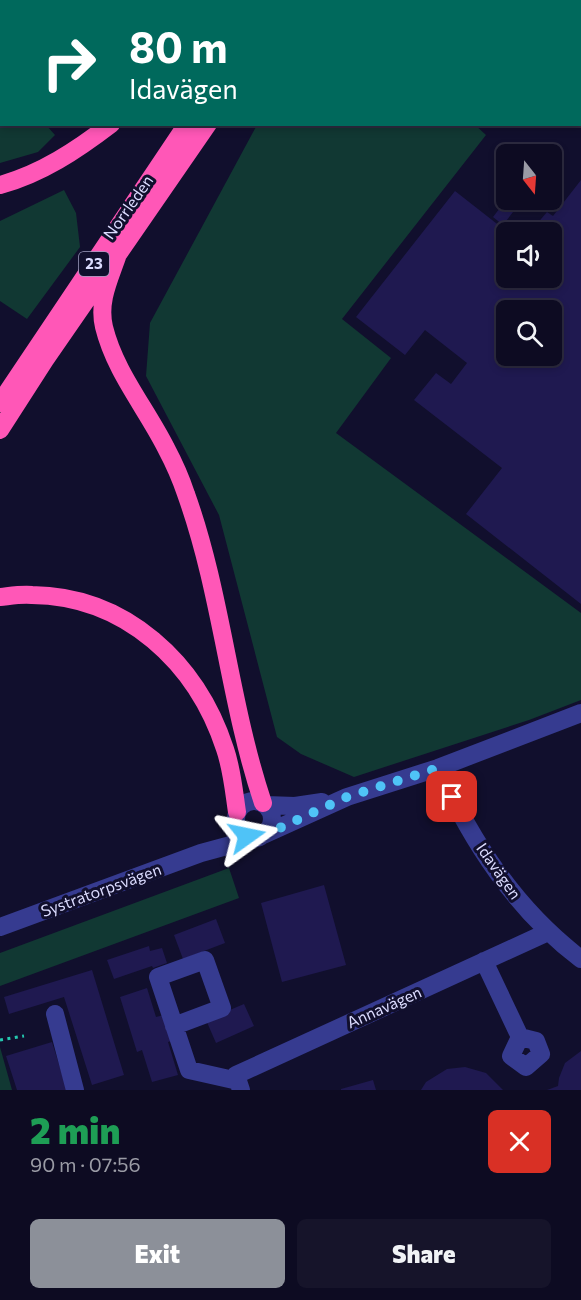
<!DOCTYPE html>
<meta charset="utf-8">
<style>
:root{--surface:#0d0b22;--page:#16142a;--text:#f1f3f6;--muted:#9a9ba5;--line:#2d2b40;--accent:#8c9099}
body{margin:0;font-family:Commissioner,sans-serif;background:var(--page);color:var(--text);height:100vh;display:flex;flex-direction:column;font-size:22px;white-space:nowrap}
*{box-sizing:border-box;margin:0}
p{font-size:20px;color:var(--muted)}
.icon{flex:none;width:33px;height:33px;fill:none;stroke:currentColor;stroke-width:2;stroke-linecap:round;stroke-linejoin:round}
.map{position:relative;height:1090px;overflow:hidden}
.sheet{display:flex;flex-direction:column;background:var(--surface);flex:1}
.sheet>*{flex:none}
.guide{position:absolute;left:0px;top:0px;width:582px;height:126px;box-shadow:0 3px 9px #0003,0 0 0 2px var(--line);background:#00695c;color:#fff;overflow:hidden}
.needle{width:39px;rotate:163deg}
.controls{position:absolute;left:496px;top:144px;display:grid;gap:12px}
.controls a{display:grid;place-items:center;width:66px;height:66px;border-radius:9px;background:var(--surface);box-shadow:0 3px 9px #0003,0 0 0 2px var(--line);font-size:30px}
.pin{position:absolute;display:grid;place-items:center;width:51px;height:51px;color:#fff;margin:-26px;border-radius:12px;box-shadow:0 3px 9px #0006}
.me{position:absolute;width:66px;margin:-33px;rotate:78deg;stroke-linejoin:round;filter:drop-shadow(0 0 4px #0008)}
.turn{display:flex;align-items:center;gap:21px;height:126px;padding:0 30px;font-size:27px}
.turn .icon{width:78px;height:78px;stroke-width:2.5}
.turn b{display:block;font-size:42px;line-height:51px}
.round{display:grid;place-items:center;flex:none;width:63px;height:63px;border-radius:9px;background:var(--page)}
.summary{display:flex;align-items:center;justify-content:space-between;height:102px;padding:0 30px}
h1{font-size:36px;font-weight:800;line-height:45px;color:#1e9e55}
.action{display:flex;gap:12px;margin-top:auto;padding:12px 30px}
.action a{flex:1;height:69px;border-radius:9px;background:var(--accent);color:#fff;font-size:24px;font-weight:800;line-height:69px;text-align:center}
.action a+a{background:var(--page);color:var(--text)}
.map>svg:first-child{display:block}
.green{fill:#113833}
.building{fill:#1f1950;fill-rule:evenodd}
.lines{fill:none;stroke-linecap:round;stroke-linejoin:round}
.path{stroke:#25c9b0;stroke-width:3;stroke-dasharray:3 4.5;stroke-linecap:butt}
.minor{stroke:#363b90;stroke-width:18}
.highway{stroke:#ff57b7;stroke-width:18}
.route{stroke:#4fc3f7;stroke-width:10;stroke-dasharray:0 18}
.labels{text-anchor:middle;stroke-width:6;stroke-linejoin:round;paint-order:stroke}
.shield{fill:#110f2d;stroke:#9f9ec0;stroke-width:1.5}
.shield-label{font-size:15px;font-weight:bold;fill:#dcdcff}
.street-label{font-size:16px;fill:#dcdcff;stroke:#110f2d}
</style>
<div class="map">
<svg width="581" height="1090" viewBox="0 0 581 1090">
<rect width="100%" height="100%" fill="#110f2d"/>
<path class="green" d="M0,76L2,124L46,125L55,135L38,152L0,163Z
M257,125L474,124L486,135L342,319L391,358L336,433L581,613V700L529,720L354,777L301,754L277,737L219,515L146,376L150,323Z
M64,190L76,213L80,247L27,319L0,301V221Z
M229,868L239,898L0,986V953Z
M0,1047L12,1090H0Z"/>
<path class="building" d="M581,180V604L466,514L502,468L414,400L436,373L451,384L467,363L425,330L405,355L356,317L455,191L501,227L498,232L507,239V278H552V232H530L547,212L553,216ZM507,310H552V356H507Z
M503,204L513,212L503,225L493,217Z
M324,885L346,965L282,982L261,903Z
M216,919L225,943L183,959L174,935Z
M149,946L150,951L162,948L167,963L153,968L152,966L114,979L107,960Z
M92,970L124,1075L92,1085L64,997L9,1014L4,997Z
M147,988L156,1017L164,1015L172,1041L168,1042L178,1075L152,1082L142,1050L137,1052L120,997Z
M244,1004L254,1026L216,1043L206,1020Z
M52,1042L67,1090H17L6,1056Z
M581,1051V1090H547L558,1086L559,1078L565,1063Z
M465,1067L486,1073L503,1090H421L426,1082L447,1069Z
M373,1080L376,1090H341V1089Z"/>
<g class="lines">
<path class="path" d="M0,1040L24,1036"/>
<path class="minor" d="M438,768C472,842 515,909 581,959
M236 819a18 18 0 1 1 36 0a18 18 0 1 1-36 0Z
M266,805L295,806L322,802
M263,835L347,797L438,768L581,713
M0,927L201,853L260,837
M484,961L520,1037L511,1056L526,1067L541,1054L536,1041L520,1037
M55,1014L75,1090
M174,1026L222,1008L205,960L158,977L189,1070L238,1081
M241,1090L236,1075L548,932"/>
<path class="highway" d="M257,2L259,0
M274,2L275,0
M296,2L297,0
M0,185C41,174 77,150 111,124
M117,257C109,280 98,302 104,327C115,372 146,408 166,448C174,463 181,479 186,494C222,594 229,702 263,803
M0,403L187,124
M0,430L45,360L208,124
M0,597C10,596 21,594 32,595C126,596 197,663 225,749C232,769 234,792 237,812"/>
</g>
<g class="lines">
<path class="route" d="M247,836L260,837L347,797L438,768L452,797"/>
</g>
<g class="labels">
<rect class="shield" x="79" y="252" width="30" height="24" rx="4.5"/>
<g class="shield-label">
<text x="94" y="269">23</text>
</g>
<g class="street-label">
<text transform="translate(128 207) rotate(-55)" y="6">Norrleden</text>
<text transform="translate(499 871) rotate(55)" y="6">Idavägen</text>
<text transform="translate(101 890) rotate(-20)" y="6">Systratorpsvägen</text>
<text transform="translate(384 1007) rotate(-24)" y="6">Annavägen</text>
</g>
</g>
</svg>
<div class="controls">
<a><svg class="needle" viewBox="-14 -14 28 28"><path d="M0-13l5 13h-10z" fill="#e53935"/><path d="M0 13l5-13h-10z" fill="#9a9ba5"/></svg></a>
<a><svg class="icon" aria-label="sound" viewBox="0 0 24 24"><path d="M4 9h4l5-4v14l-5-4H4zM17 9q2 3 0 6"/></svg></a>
<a><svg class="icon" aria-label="search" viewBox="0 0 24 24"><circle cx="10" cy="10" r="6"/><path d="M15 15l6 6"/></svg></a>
</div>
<div class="pin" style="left:452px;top:797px;background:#d93025"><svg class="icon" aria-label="arrive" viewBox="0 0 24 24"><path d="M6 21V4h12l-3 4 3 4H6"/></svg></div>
<svg class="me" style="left:247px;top:836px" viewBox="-20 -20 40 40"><path d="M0-17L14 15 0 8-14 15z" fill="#4fc3f7" stroke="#fff" stroke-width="4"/></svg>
<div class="guide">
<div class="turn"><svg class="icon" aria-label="right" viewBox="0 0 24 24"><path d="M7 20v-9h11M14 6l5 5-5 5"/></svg><div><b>80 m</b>Idavägen</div></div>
</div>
</div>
<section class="sheet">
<div class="summary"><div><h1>2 min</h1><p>90 m · 07:56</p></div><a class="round" style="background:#d93025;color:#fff"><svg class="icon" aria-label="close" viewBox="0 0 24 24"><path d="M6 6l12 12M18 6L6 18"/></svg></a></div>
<div class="action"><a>Exit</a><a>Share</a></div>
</section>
